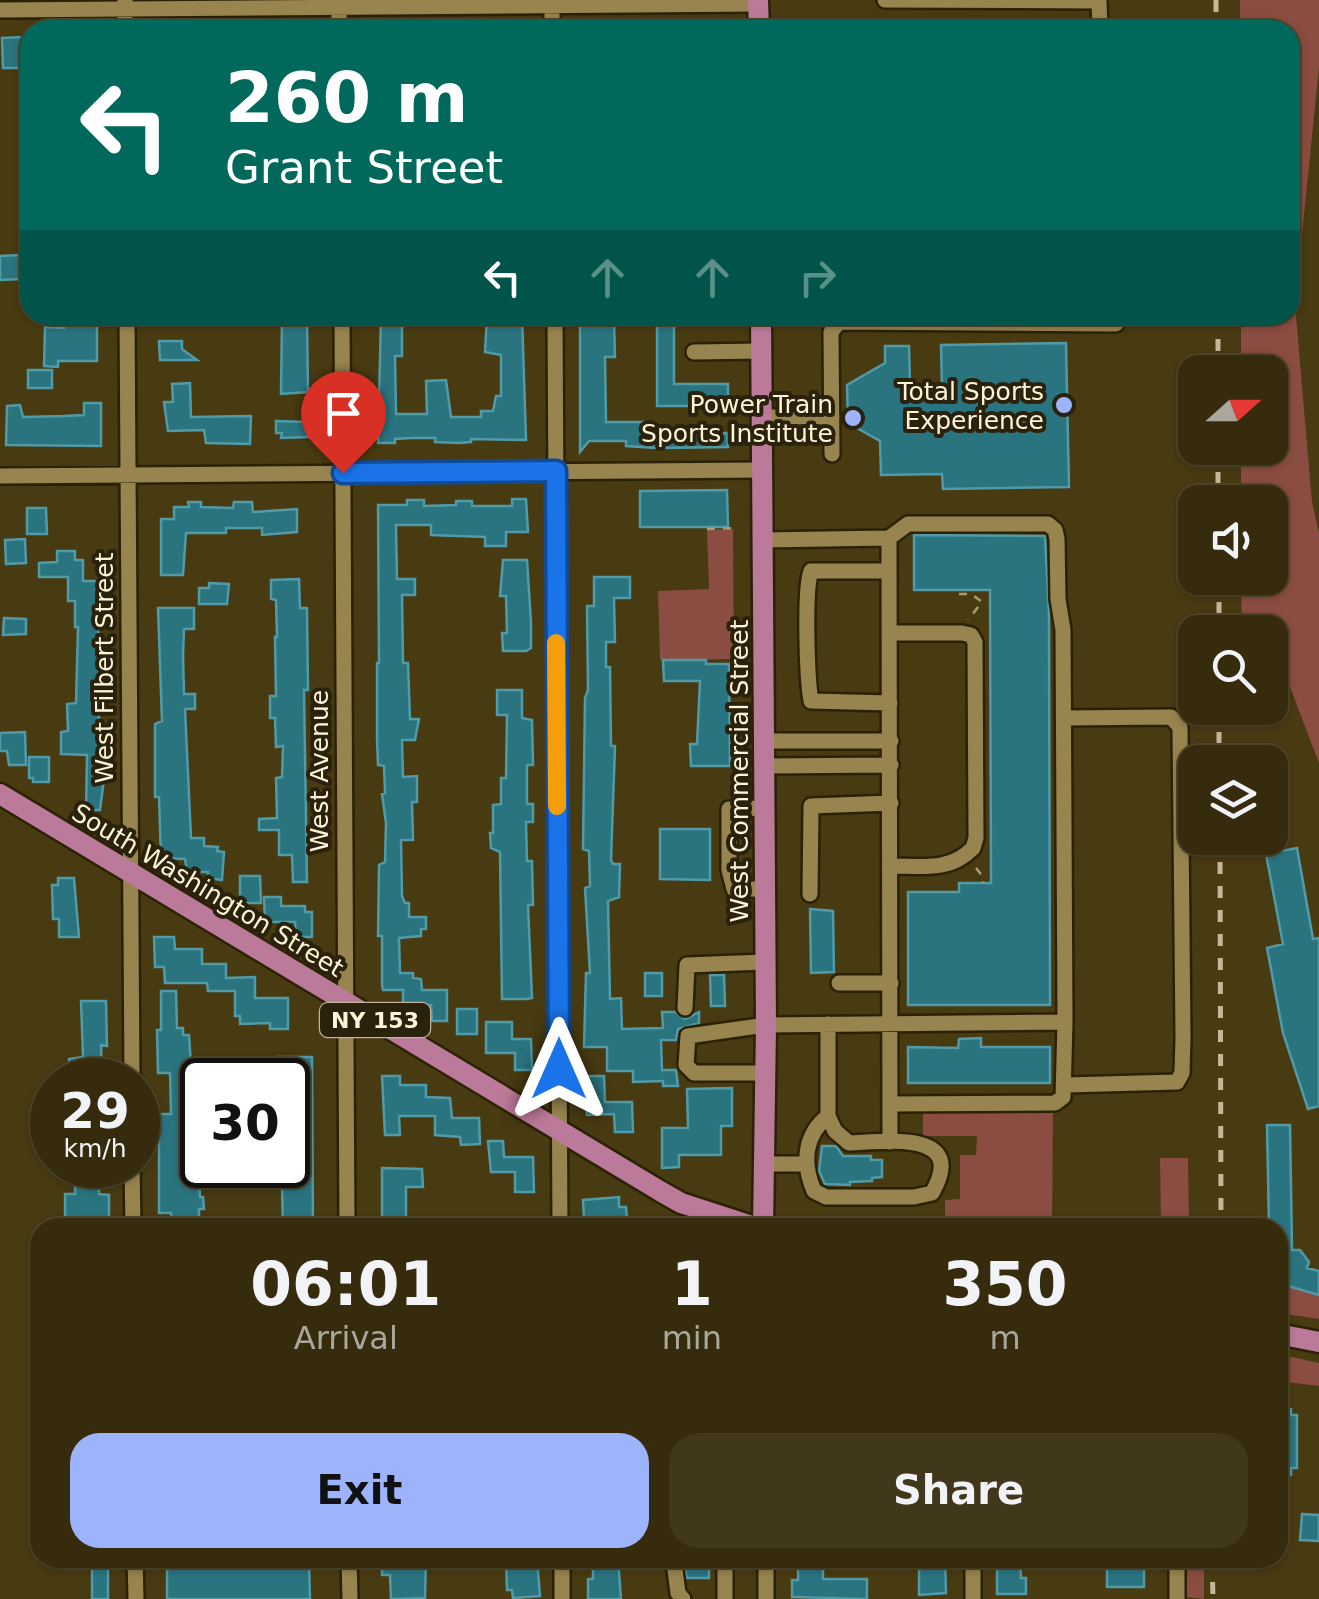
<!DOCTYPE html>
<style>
:root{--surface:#362c0d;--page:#41381b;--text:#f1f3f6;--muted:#aaa79d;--line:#50482e;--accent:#9db4fd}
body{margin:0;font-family:"DejaVu Sans",sans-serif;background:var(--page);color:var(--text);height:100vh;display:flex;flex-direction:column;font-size:38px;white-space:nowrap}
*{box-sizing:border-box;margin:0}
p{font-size:32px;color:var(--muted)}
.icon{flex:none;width:55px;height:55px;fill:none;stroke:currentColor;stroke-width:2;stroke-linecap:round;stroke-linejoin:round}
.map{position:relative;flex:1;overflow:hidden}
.panel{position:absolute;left:30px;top:1218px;width:1258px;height:350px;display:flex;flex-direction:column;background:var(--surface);border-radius:30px;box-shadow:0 2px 8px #0004,0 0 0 2px var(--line)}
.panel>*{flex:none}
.banner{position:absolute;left:20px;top:20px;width:1280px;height:305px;border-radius:30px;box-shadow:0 2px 8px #0004,0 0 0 2px var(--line);background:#00695c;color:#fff;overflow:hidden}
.needle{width:65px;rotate:69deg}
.controls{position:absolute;left:1178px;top:355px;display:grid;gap:20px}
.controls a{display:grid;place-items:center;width:110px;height:110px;border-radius:20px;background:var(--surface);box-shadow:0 2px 8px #0004,0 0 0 2px var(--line);font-size:50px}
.speed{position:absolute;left:30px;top:1058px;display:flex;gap:20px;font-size:50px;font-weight:700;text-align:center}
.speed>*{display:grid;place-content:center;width:130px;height:130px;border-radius:50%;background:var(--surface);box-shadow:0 2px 8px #0004,0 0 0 2px var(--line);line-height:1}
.speed small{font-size:25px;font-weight:400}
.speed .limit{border:5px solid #111;border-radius:15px;background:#fff;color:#111}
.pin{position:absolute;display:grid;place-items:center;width:85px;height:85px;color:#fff;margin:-102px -42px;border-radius:50% 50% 50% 0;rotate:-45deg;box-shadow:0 0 10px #0007}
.pin .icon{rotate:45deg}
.me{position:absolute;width:110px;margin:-55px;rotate:0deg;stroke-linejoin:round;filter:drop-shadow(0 0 8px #0008)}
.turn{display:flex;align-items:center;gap:35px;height:210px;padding:0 40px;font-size:45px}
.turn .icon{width:130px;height:130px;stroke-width:2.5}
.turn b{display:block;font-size:70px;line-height:85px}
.lanes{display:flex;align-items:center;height:95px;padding:0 40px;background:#0003;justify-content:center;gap:50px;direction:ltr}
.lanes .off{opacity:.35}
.eta{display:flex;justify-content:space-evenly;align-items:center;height:170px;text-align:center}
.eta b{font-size:60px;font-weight:700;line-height:70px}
.action{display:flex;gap:20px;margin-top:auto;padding:20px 40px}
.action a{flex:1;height:115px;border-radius:30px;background:var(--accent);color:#111;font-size:40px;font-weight:700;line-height:115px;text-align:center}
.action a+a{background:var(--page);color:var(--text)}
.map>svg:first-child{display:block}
.green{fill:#8b4c41}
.building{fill:#2a7480;stroke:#519ba8;stroke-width:2.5}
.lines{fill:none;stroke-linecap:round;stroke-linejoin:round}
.minor-casing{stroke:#2b2205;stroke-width:20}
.major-casing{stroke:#2b2205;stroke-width:25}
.path{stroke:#a89b79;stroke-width:2.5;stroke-dasharray:8 8;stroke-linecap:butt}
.minor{stroke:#97844e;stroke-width:15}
.major{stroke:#bc7a9a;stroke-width:20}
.rail{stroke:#c3b797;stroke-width:5;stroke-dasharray:12 12;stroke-linecap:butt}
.route-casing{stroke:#114b97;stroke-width:25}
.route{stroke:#1a73e8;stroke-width:18}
.slow{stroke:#f59e0b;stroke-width:18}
.poi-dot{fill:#9db4fd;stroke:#2a220c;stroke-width:4}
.labels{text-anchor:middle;stroke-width:8;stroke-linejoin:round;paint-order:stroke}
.shield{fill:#2a220c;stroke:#bfb59b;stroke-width:2.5}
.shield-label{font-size:22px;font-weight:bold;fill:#fff4d8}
.poi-label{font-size:25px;fill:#fff4d8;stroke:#2a220c;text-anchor:end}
.street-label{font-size:25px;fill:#fff4d8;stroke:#2a220c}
</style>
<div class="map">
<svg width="1319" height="1599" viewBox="0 0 1319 1599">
<rect width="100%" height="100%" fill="#483a11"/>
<path class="green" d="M1240,0H1319V67L1295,304L1312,502L1319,533V763L1275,648L1270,645V632L1242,630L1241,578H1270V502H1241V448H1270V372H1241V315H1290V30H1240Z
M733,529L734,659L660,660L658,591L709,589L707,530Z
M923,1109L1053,1110L1052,1227H865L864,1217L945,1216V1200L960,1199V1155H976L977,1136H923Z
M1160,1158H1188L1189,1227H1161Z
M1278,1283L1319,1295V1319L1278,1313Z
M1278,1354L1319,1363V1386L1278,1381Z
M1186,1558H1204V1599L1186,1597Z"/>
<path class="building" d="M22,37V68H3L2,38Z
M20,255V279L0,280V256Z
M73,315L97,316V361H58V367L44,366L45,327L64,328V321H73Z
M381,315H402V356H395L396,414H427L426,381L446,380L451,417H481V411H493L496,396H501V355L485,352L487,315H522L526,440L471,439V442L458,443L435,442V438H412L395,439V443H378Z
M580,315H610V320H614L615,357H605L606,422H655V434L727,433L728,447L656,448L626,446V441H589L580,452Z
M307,317L308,392L281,394L282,318Z
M657,325H674V384H728V406H657Z
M159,341H182V349L197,360H160Z
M1066,343L1069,487L943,489L942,474L881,475L880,441L848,423L847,385L885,363V346H909L910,383L918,390H942L941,345Z
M28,370H52V388H28Z
M190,383L191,417L251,416L250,444L206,443L204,430L168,431L164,402H173L172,384Z
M84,403H101V446L6,445L7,406L20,405L23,417L64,416L84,415Z
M276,421L308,422V437L281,438L282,433H276Z
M727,490L728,527H640V491Z
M512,499H526L528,532H506V546H485V537L431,535V525H396L397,579H415V595H402L403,663H408L410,719H419L415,740H402L403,777L417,776V802H412L413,840H401L402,896L405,903H409V917H426V929H421V936L399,938L400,973H413V978L421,979L422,990H447V1021H432L431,1005H403V990H383L382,985V936H378L379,865L385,862L386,823L382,794L385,793L384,766L378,765L377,738V663H379L378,505H407V500H424V506L456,505V501H472V506H512Z
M188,502H201V507L233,508L234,502H252L253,512L297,509V532L262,535V528H226V533H186L183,575H161V519H174V507H189Z
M27,508H46L47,534H27Z
M914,535L1045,536L1049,614L1050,1005H908V892H959V883H991L990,590H914Z
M25,539L26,563L6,564L5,540Z
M57,551H75V560H83V581H98L99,723H101V778L104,779L100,810H86L87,755L61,754V732L68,731L67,704L76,703L78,627H75V601H68V577H39V563L57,562Z
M503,560H527L531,622V648L526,651H503L502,633H507L506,596H500Z
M594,577H630V598H614L615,642H606V667H610L611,746H615L611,860L613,864H620L619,897L608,901L610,999L621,998L622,1029L663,1028L662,1012H675L685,1019L699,1012V1023L678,1029L676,1040H661L662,1070H676L678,1086H663V1081L633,1082V1071H607V1047H584L586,973H590L585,888L590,886L589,851L583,849L585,698L588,690L587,606H594Z
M299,579L300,608H307L308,690H304L307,882H293L292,855H279V830H259V819L277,818L276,778L282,777L283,746L276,747L275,718H270V696H276L275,637H277L276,600L271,599V580Z
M209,583L229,584L227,604H199V588H209Z
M158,608H194V629H184L183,655L184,694H195V709H185L191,838H204V846L218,847L217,851L224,852L222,880L207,878L208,872H187L185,859L161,858L159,797H155V724L162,721Z
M4,618L26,619V634L3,635Z
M663,660H706V664H729L730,766H691L690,744H697L700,681H664Z
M497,690H522V718L532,720L533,765H527V804H533V822H526L527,861H532L533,905H528L532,998L527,999H502L500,852L491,848L490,833H493V805L501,804V778H506L507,715H497Z
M25,732L26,765H9L7,751H0V733Z
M29,757H49V782H33V778H29Z
M660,829H710V880L660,879Z
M1297,848L1313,939L1319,938V1106L1308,1109L1283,1033L1267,948L1283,944L1266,854Z
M240,876H260L261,903H240Z
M58,878H74L79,937H59V919H53L52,885H58Z
M264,897H281V906H305V912H312V937H296L295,922H265Z
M810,909L833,911L834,972L811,973Z
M154,937H174L175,949H202V964H226V978L255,977V998H288V1029H270V1023L240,1024V1016H235V991H208L207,983H165L164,967H155Z
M645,973H662V996H645Z
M710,975H724L725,1006H711Z
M161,991H176L177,1028H183V1035H189L192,1079H199V1101H184V1142H198L200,1197H203L204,1209H199V1228H172L171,1213H159V1114H171L170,1073H158L157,1030H161Z
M81,1001H106L107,1046L101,1045L102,1074L69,1073V1059L83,1057Z
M457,1009H477V1034H457Z
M486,1022H512V1039H531L532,1070H515V1053H486Z
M981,1038V1047H1050V1083H908V1047L958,1048L959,1039Z
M277,1057H312L313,1228H283L282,1187L276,1185V1171L288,1169V1074H277Z
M382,1076H400V1085H426V1097L450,1098L452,1118H479L480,1144L461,1145L460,1137L435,1135V1116H399L400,1135H385Z
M584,1076H604L605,1102H632L633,1132H615L614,1114L587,1115Z
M732,1088V1126H721V1155H679V1167L662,1168V1128H688L687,1089Z
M1267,1125H1290L1292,1250H1300L1309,1262L1307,1268L1319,1271V1295L1278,1283V1228H1269Z
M488,1141H503L504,1157H533L534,1192H515V1172H491Z
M822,1146H836L843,1156H871V1160H882V1177L872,1178V1181L850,1182V1185L825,1184L819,1171Z
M99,1166V1194L109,1195V1228H75V1217H65V1194H75V1167Z
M382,1168L422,1169L423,1187H406V1228H382Z
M619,1197V1207H626L627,1219H584L583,1200Z
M1278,1409H1291V1415H1297V1468H1291V1475H1278Z
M1302,1514L1319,1515V1541L1300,1540Z
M382,1558H426L425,1598L391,1599L390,1575H382Z
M510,1558H537L540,1596L513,1598L512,1590H507L506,1560Z
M593,1558H618L621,1599H588V1579H593Z
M671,1558H709V1578H687L683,1562Z
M798,1558H823V1579H867V1599L792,1597V1580H798Z
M919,1558H945L946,1593L919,1595Z
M997,1558H1020L1021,1578H1026V1594H997Z
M1114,1558H1144V1587H1107V1567H1114Z
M263,1561H309L310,1599H167V1566H263Z
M92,1566H108V1599H92Z"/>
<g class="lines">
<g class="minor-casing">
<path id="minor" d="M125,0V30
M339,0V30
M552,0V30
M885,0L1099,1L1100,30
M0,10L758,4
M127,315L132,1080
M342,315L347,1228
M555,315L560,1228
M694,352L761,351
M762,417H832
M832,454L831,332L839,322L1116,324
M0,476L762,470
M889,538L890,1142
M762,540L889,538L908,524H1048L1055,530L1057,539L1058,599L1063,630L1065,1022L766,1025L688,1036L686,1065L694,1073H765
M889,571H811C804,589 807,679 811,701L890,703
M889,633H962L971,635L975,642L976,838L973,848C950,872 922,866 891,866
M1064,718L1171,717L1180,727L1183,1038L1182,1073L1177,1082L1066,1085
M764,741H891
M765,766L891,765
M765,808L729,809V870L734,889H765
M810,894L811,806L891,803
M839,983H891
M685,1008L687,965L765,962
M890,1104L1055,1103L1063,1097L1065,1022
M828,1116C804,1135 802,1163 814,1191L826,1197H914L932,1193C969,1129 884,1142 849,1143L835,1131L828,1116V1024
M764,1164H807
M132,1165L133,1228
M135,1558L136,1599
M349,1558L350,1599
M562,1558V1599
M766,1558V1599
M973,1558V1599
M1177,1558V1599
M675,1570L678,1593L683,1599
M725,1599V1558"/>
</g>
<g class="major-casing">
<path id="major" d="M758,0L759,30
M761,315L766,1025L763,1228
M0,794L660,1191L681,1203L758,1228
M1278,1334L1319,1342"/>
</g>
<path class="path" d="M707,529L735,528
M959,594H971L982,602L968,620
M976,868L983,877V883"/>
<use href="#minor" class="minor"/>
<use href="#major" class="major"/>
<path class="rail" d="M1216,0V30
M1218,315V372
M1218,448V502
M1219,578V632
M1219,708V762
M1220,838L1221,1228
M1212,1558L1213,1599"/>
</g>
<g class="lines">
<g class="route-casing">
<path id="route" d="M343,473L556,471L559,1069"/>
</g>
<use href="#route" class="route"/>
<path class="slow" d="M556,643L557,806"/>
</g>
<g class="poi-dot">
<circle cx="1064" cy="405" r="10"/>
<circle cx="853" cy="418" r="10"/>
</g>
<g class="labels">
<rect class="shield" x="320" y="1003" width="110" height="34" rx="8"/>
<g class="shield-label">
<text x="375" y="1028">NY 153</text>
</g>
<g class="poi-label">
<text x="1044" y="400">Total Sports<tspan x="1044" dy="29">Experience</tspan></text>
<text x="833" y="413">Power Train<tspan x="833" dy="29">Sports Institute</tspan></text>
</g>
<g class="street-label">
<text transform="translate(104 668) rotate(-90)" y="9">West Filbert Street</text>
<text transform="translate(319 771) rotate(-90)" y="9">West Avenue</text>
<text transform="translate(739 771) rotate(-90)" y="9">West Commercial Street</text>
<text transform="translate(208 890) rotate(31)" y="9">South Washington Street</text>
</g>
</g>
</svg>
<div class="controls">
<a><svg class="needle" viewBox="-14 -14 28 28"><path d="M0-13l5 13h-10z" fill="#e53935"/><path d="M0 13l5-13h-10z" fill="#aaa79d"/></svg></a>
<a><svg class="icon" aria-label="sound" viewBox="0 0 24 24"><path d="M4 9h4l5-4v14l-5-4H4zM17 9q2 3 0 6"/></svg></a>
<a><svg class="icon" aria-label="search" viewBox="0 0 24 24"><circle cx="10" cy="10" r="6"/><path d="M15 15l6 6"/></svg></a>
<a><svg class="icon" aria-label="layers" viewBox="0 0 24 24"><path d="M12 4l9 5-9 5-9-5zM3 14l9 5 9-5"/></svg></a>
</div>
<div class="speed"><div>29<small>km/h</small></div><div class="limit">30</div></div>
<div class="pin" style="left:343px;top:473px;background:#d93025"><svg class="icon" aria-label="arrive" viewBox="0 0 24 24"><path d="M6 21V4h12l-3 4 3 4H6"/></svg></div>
<svg class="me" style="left:559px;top:1069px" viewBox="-20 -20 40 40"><path d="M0-17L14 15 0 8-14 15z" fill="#1a73e8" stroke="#fff" stroke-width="4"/></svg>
<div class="banner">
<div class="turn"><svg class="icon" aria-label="left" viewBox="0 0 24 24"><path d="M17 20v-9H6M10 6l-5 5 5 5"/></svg><div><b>260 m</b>Grant Street</div></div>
<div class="lanes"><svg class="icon" aria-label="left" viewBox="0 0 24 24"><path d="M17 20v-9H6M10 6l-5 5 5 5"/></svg><svg class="icon off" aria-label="ahead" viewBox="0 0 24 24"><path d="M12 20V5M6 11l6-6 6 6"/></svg><svg class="icon off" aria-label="ahead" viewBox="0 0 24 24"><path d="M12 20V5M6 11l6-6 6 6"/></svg><svg class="icon off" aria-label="right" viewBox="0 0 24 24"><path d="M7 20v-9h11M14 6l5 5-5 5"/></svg></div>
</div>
<section class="panel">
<div class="eta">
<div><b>06:01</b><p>Arrival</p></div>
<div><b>1</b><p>min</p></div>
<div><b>350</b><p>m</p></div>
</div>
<div class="action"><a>Exit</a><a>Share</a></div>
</section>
</div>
